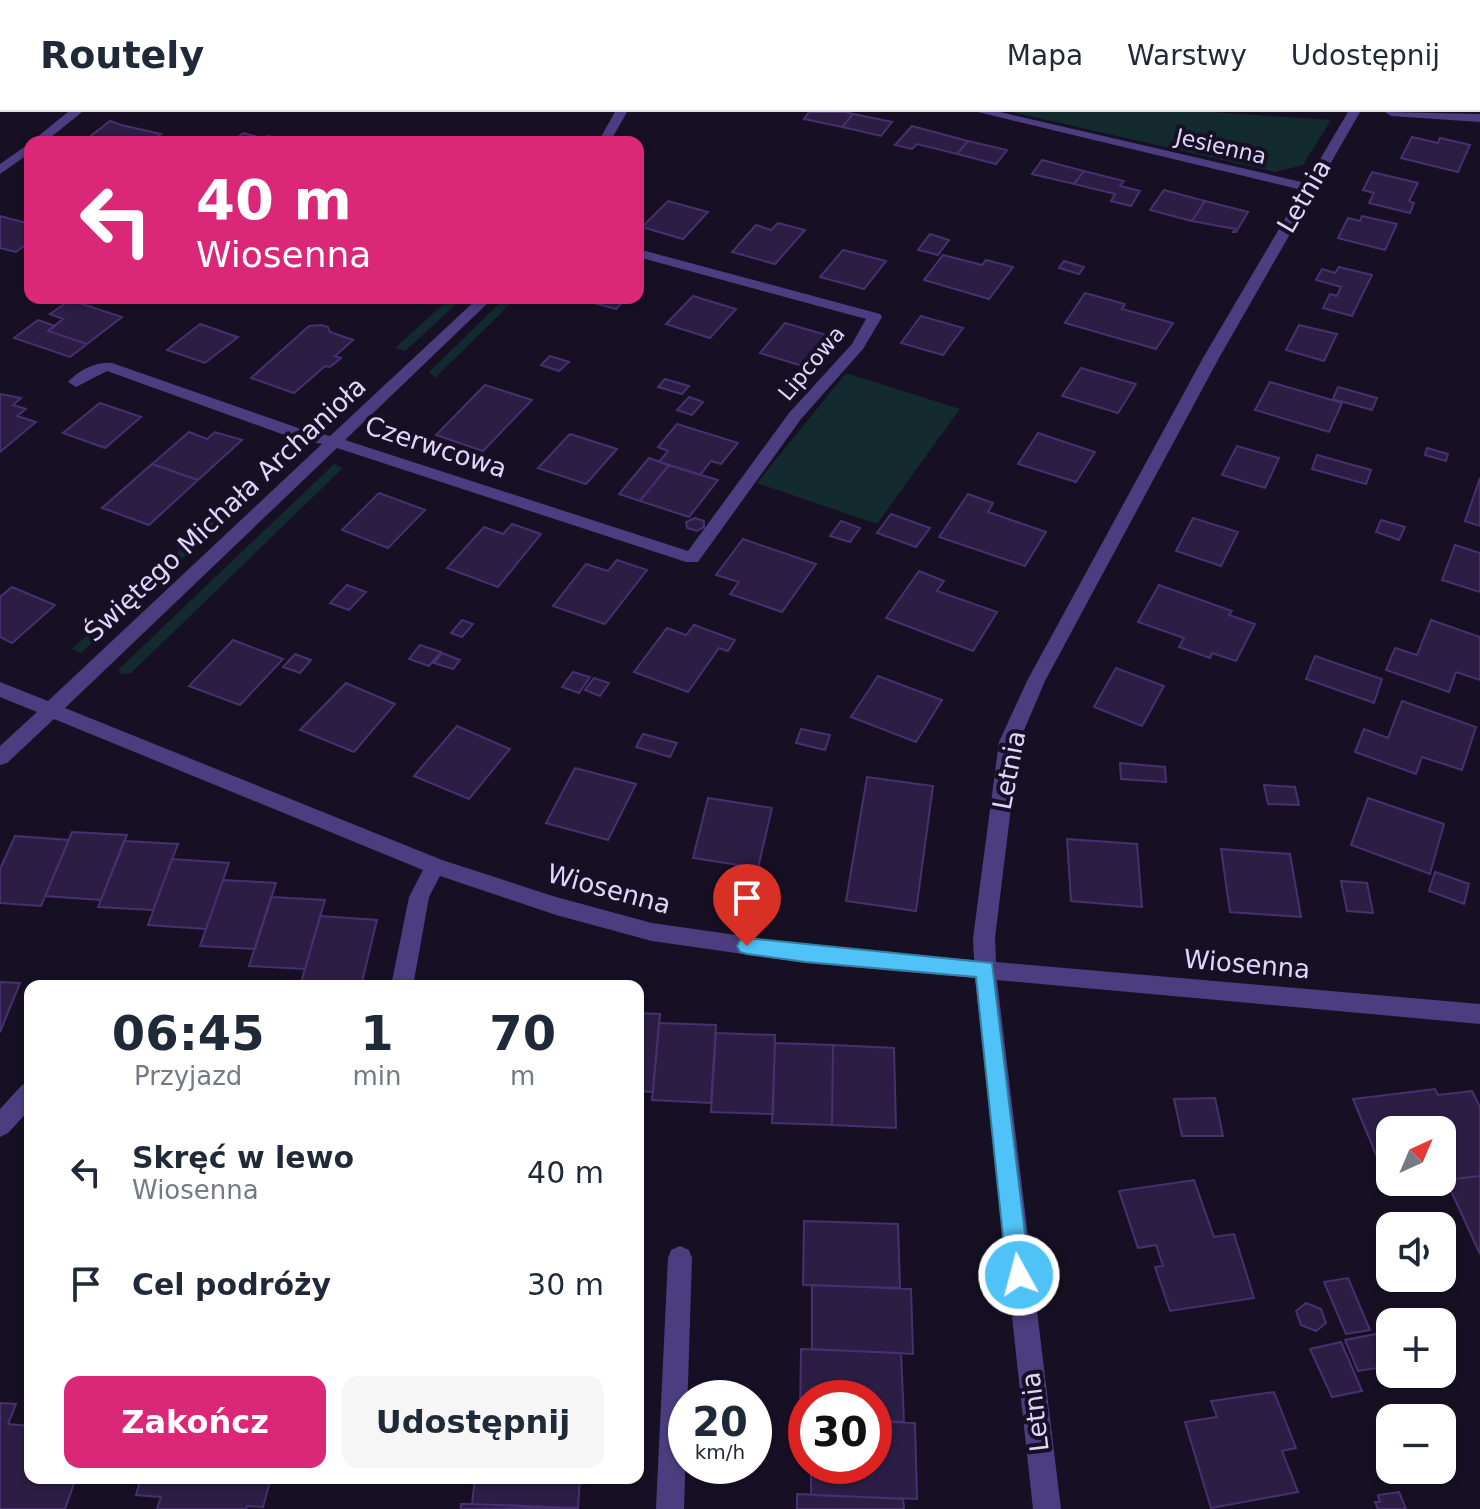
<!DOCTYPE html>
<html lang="pl">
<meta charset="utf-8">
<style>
:root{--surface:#fff;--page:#f6f6f7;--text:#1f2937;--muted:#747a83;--line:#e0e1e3;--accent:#db2777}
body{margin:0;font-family:"DejaVu Sans",sans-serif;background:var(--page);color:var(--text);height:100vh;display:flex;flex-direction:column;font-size:30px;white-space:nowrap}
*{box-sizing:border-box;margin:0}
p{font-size:26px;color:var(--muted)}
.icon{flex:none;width:44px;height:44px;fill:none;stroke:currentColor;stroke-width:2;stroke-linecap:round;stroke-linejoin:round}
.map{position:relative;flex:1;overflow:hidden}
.drawer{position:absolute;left:24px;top:868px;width:620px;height:504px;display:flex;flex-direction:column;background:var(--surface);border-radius:16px;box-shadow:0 2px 6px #0004}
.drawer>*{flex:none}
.hud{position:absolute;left:24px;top:24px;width:620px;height:168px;border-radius:16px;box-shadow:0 2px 6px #0004;background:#db2777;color:#fff;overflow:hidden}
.needle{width:52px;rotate:44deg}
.controls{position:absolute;left:1376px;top:1004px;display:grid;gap:16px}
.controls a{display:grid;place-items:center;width:80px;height:80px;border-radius:16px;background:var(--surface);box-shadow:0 2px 6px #0004;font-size:40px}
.speed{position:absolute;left:668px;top:1268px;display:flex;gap:16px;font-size:40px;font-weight:700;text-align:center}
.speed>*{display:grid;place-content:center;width:104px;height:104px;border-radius:50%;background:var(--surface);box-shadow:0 2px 6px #0004;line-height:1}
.speed small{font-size:20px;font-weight:400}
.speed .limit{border:12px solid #d22;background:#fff;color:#111}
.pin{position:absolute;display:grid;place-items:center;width:68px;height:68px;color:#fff;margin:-82px -34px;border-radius:50% 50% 50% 0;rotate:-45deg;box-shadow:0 0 8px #0007}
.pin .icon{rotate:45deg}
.me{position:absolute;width:88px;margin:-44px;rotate:353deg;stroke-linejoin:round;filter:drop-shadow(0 0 6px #0008)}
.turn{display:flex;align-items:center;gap:28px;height:168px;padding:0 40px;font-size:36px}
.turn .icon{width:104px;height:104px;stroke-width:2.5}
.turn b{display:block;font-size:56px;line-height:68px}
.eta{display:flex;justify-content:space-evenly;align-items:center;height:136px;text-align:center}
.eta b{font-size:48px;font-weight:700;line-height:56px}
.action{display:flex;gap:16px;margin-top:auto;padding:16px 40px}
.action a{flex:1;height:92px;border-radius:16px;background:var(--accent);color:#fff;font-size:32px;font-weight:700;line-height:92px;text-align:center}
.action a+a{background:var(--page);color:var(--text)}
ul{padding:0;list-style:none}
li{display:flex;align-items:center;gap:24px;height:112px;padding:0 40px}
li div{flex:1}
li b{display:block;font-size:30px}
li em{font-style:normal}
header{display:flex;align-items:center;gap:48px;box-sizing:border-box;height:112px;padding:0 40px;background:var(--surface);border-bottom:2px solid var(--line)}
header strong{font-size:38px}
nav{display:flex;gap:44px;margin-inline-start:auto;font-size:28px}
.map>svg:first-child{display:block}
.green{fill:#132a2e}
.building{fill:#2b1d44;stroke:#47306e;stroke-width:2}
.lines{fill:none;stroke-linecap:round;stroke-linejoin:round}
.minor{fill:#4b3e80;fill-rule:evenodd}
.route{fill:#4fc3f7;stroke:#337fa1;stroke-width:2}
.labels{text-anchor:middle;stroke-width:8;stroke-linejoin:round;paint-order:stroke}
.far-street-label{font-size:22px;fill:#e0d5fd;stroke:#171024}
.street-label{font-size:26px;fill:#e0d5fd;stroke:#171024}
</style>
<header>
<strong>Routely</strong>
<nav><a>Mapa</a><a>Warstwy</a><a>Udostępnij</a></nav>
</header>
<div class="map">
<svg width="1480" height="1397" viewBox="0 0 1480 1397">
<rect width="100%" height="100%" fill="#171024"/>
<path class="green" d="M1012,0H1210L1331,8L1303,53L1275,60Z
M450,186H463L405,239L395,236Z
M505,186H516L435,266L429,260Z
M846,261L960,297L877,412L757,371Z
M334,352L343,356L131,561L120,562L119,557Z
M215,405L224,408L81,541L72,537Z"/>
<path class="building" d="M809,0H846L853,2L842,15L804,7Z
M853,2L892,10L881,24L842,15Z
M110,9L121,13L161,22L151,30H83Z
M912,14L968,29L957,42L917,32L912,37L895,33Z
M243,21L265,27L268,24L294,30H232Z
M1412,25L1438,31L1440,26L1470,33L1458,60L1401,46Z
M968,29L1007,38L996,52L957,42Z
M1042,48L1084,59L1074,72L1032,62Z
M1084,59L1124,69L1120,74L1140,79L1131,94L1111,89L1115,82L1074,72Z
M1372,60L1418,71L1409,89L1414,91L1410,101L1369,91L1374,81L1363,78Z
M1164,78L1205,89L1192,109L1150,98Z
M668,89L708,100L683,127L642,115Z
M1205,89L1248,100L1236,120H1233L1235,117L1192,109Z
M0,104L30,112V129L16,140L0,136Z
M1362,104L1397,112L1385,138L1338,126L1348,106L1360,109Z
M778,111L805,118L775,152L732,140L756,113L771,118Z
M930,122L949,128L938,143L918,138Z
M843,138L886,149L864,177L820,165Z
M943,143L982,153L986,148L1013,155L989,187L924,168Z
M1064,149L1084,155L1079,162L1059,156Z
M1339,155L1372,163L1352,204L1323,196L1330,182L1337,184L1341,175L1316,168L1322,157L1335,161Z
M1085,181L1125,192L1122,197L1173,211L1156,237L1065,211Z
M693,184L736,197L710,226L666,212Z
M577,186H626L616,197Z
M70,188L122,205L87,232L48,219L63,207L50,202Z
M921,204L963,216L943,243L901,231Z
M38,208L55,214L48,219L87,232L70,245L14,226Z
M785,211L830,224L806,255L760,241Z
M200,212L238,225L205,251L167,238Z
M321,213L328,215L330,220L353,228L335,244L341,246L330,255L325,254L294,281L251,266L309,214Z
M1299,213L1337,222L1324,249L1286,238Z
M550,244L569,250L559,259L541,253Z
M1081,256L1136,272L1118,301L1062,284Z
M665,267L689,274L682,282L658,275Z
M1270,270L1342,291L1329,320L1255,298Z
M485,273L532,288L483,339L436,323Z
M1338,275L1377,286L1372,298L1333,287Z
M0,282L21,286L13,293L26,297L17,304L36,310L0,340Z
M689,285L703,290L692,303L677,298Z
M100,291L141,305L105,336L63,321Z
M677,312L738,331L721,352L711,349L700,363L659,350L668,339L658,335Z
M189,320L207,327L215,320L242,328L198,368L152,352Z
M1038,321L1095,340L1076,370L1018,352Z
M570,322L617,337L586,372L538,356Z
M1237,334L1279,346L1265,376L1222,363Z
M1427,336L1448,342L1446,349L1425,343Z
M1317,343L1371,358L1366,372L1312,357Z
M649,346L669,353L640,389L619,382Z
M152,352L198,368L149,413L102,396Z
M669,353L718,368L689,405L640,389Z
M1480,366V414L1465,409Z
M379,381L425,398L388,436L342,418Z
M968,382L993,391L988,400L1046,420L1025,454L939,425Z
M891,402L930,416L916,435L877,421Z
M695,406L704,409V415L697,419L687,416L686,410Z
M1193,406L1238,420L1221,454L1176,439Z
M1381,408L1405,415L1399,428L1376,420Z
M841,409L860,416L850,430L830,424Z
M512,412L541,422L498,475L447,456L484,415L503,422Z
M743,427L816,452L782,500L730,482L739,470L716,463Z
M1455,433L1480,441V480L1442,468Z
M617,448L647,458L605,512L553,494L586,452L608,459Z
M919,459L944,469L937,479L997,500L973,539L886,506Z
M347,473L366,480L349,498L330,491Z
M1159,473L1232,499L1229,503L1255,512L1236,549L1212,541L1210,546L1179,535L1184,526L1138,510Z
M12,475L55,493L12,531L0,525V485Z
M462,508L473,512L462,525L451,521Z
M1431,508L1480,525V568L1456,560L1449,580L1386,558L1395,536L1417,543Z
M694,513L735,528L728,539L719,536L688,580L634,560L667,516L686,523Z
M233,528L283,547L240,593L189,574Z
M420,533L441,540L429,554L409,547Z
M442,541L460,548L453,557L434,551Z
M295,542L311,548L300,561L283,555Z
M1315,544L1382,567L1374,591L1306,567Z
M1116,556L1164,574L1142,614L1094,595Z
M573,560L590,565L579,581L562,575Z
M878,564L942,588L916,630L851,605Z
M594,566L609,571L600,584L585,578Z
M346,571L395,592L354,640L300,618Z
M1402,589L1476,615L1462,658L1422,645L1416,662L1355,640L1364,617L1388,626Z
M457,614L510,637L469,687L414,664Z
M801,617L830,623L825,638L796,631Z
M643,622L677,631L670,645L636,635Z
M1120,651L1165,655L1166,670L1121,667Z
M575,656L636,672L608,728L546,711Z
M867,665L933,674L916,799L846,789Z
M1264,673L1295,675L1299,693L1268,692Z
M708,686L772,696L758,756L693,746Z
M1368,686L1444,712L1430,762L1351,733Z
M72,720L127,723L101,788L45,784Z
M15,724L69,728L41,794L0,791V757Z
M1067,727L1137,732L1142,795L1071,789Z
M124,729L178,732L153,798L98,795Z
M1221,737L1290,742L1301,805L1230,800Z
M172,747L229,751L206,817L148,813Z
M1435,760L1469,772L1464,792L1429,779Z
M223,768L276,771L255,837L200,834Z
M1341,769L1367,771L1373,801L1347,799Z
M271,785L325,788L305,857L249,854Z
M320,804L377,808L361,874H300Z
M0,870L20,871L0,920Z
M638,901L660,902L653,980L638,979Z
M659,911L716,913L711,991L652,988Z
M716,921L775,923L773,1002L711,1000Z
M775,931L833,933L832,1013L772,1011Z
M833,933L894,936L896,1016L832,1013Z
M1435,977L1438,983L1472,979L1480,995V1064L1446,1068L1442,1060V1018H1390V1050L1380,1052L1353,987Z
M1215,986L1223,1024H1182L1174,987Z
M1480,1064V1142L1446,1068Z
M1194,1068L1214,1125L1234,1122L1254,1186L1170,1199L1155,1155L1163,1154L1156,1133L1138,1136L1119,1079Z
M804,1109L898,1112L900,1176L803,1173Z
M1348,1166L1370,1218L1346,1222L1324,1170Z
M812,1173L911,1177L913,1242L812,1237Z
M1306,1191L1321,1197L1326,1211L1316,1219L1301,1213L1296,1199Z
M1376,1222L1390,1254L1358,1259L1345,1228Z
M1341,1230L1362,1279L1332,1285L1310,1237Z
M801,1237L901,1241L904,1310L874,1309V1286H806V1306H800Z
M1274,1280L1296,1336L1282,1339L1298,1380L1211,1396L1185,1310L1217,1305L1211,1289Z
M0,1291L16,1292L8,1312L30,1314V1366H76L65,1397H0Z
M874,1309L915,1311L917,1387L811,1383V1354H874Z
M141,1366H271L263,1395L247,1394L246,1397H157L161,1385L136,1383Z
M475,1366H580L578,1396L472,1392Z
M1399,1380L1406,1397H1378L1375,1390H1380L1378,1383Z
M797,1382L903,1387L904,1397H797Z
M461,1392H472L568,1396L461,1397Z"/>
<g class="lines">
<path class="minor" d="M68,0H82L45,30H31Z
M615,0H627L610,30H598Z
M978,0H1000L1306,71L1348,0H1360L1219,246L1045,569L1019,630L995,826L996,850L1480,892V912L997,868L1061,1397H1033L975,866L806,851L652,829L556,803L440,764L429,785L413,874H391L409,785L423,758L54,607L7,651L0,653V634L37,600L0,585V570L48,589L322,332L290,325L107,259L76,275L68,270C79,258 96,249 112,251L301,317L330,324L478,186H493L345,328L688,439L789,301L852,232L866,207L638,145V137L880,202L882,205L863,237L801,307L698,450H686L337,336L65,596L442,748L556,785L652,811L806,833L974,848L973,826L999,630L1027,569L1203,246L1302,78Z
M1385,0L1480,2V10L1391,4Z
M30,31V41L0,62V52Z
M30,970V997L8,1021L0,1025V997L22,973Z
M680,1134L689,1138L692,1146L684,1397H656L668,1146L671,1138Z"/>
</g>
<path class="route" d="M747,826L992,851L1030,1163L1027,1171L1019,1174L1011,1171L1007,1163L976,865L806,850L747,842L740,840L737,834L740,828Z"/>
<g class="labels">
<g class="far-street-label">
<text transform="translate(1221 34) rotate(13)" y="8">Jesienna</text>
<text transform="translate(811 251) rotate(-50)" y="8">Lipcowa</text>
</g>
<g class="street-label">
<text transform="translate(1304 84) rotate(-60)" y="9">Letnia</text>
<text transform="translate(436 335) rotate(18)" y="9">Czerwcowa</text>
<text transform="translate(225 397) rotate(-43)" y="9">Świętego Michała Archanioła</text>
<text transform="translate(1009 658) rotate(-79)" y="9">Letnia</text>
<text transform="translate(609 777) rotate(15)" y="9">Wiosenna</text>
<text transform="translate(1247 852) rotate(5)" y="9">Wiosenna</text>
<text transform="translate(1035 1300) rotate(-97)" y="9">Letnia</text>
</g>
</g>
</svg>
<div class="controls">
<a><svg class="needle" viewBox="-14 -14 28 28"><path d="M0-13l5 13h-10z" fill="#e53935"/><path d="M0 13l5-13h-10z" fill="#747a83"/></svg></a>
<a><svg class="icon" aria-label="sound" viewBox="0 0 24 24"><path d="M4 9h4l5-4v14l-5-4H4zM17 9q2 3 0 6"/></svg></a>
<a>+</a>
<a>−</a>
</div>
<div class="speed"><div>20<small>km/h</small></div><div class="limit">30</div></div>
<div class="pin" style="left:747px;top:834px;background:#d93025"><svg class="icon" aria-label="arrive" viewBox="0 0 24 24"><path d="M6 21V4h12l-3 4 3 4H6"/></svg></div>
<svg class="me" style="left:1019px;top:1163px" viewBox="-20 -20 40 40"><circle r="17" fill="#4fc3f7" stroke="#fff" stroke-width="3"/><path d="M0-11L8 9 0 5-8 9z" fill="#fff"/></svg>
<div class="hud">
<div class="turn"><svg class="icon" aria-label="left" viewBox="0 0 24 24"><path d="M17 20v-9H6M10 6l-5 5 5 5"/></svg><div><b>40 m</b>Wiosenna</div></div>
</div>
<section class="drawer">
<div class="eta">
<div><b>06:45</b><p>Przyjazd</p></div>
<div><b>1</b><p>min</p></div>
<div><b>70</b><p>m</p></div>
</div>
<ul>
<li><svg class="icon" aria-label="left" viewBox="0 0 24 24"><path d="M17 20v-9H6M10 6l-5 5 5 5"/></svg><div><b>Skręć w lewo</b><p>Wiosenna</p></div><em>40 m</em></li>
<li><svg class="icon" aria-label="arrive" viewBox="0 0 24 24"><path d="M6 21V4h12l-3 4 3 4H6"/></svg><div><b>Cel podróży</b></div><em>30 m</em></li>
</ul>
<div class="action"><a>Zakończ</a><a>Udostępnij</a></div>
</section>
</div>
